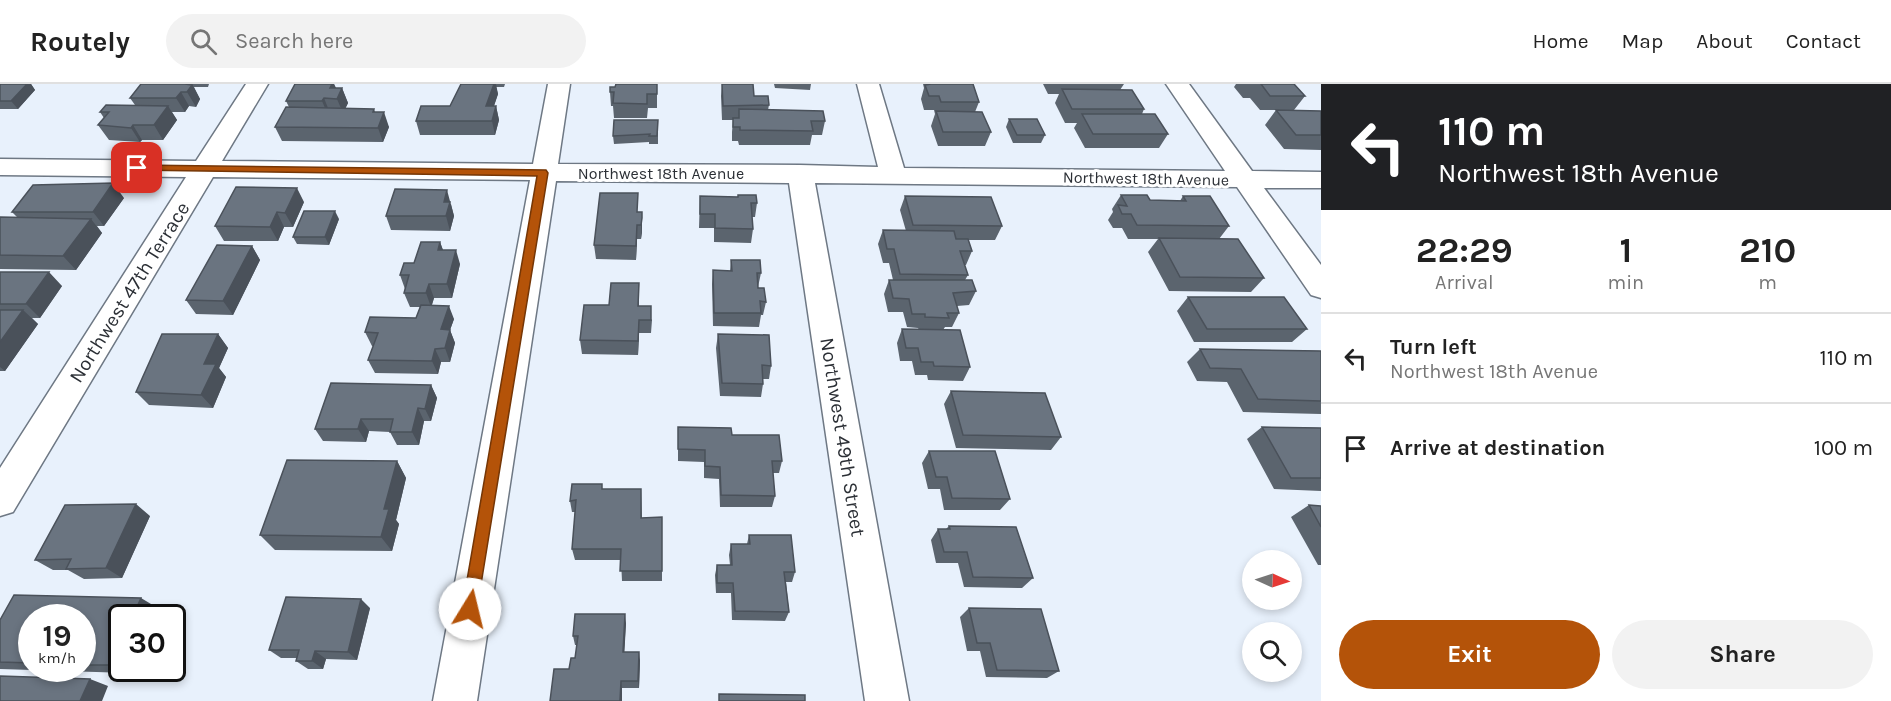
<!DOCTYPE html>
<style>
:root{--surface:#fff;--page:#f2f2f2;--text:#222;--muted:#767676;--line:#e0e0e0;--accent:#b45309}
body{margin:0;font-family:Karla,sans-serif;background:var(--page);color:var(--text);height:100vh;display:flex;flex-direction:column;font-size:22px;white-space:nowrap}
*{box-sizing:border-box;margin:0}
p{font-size:20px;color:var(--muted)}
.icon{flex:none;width:33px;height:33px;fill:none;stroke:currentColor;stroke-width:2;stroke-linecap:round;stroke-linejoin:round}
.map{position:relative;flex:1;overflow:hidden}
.drawer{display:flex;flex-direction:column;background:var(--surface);width:570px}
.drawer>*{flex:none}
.top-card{background:#202124;color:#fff;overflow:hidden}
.needle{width:39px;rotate:93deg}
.buttons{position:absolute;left:1242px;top:466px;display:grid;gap:12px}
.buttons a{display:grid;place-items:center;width:60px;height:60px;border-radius:50%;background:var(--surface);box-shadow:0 3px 9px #0003;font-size:30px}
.speed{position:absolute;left:18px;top:520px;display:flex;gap:12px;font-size:30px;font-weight:700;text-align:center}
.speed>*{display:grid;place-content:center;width:78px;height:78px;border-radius:50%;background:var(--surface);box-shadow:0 3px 9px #0003;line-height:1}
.speed small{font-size:15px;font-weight:400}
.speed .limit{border:3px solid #111;border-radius:9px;background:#fff;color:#111}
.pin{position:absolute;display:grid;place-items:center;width:51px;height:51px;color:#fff;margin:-26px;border-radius:12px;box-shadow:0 3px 9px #0006}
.me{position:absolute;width:66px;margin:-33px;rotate:9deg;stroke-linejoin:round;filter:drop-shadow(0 0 4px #0008)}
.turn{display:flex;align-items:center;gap:21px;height:126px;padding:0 18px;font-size:27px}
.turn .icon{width:78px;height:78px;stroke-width:2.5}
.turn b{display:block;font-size:42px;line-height:51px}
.eta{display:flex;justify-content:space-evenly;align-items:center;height:102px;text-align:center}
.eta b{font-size:36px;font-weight:700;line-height:42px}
.primary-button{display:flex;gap:12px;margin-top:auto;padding:12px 18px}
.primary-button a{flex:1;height:69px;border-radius:36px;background:var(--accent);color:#fff;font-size:24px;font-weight:700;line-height:69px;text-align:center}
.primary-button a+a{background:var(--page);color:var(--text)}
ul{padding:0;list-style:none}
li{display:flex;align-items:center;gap:18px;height:90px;padding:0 18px;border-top:2px solid var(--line)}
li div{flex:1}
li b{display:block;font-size:22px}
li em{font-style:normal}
header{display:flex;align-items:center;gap:36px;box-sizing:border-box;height:84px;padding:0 30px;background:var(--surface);border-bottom:2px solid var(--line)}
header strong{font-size:28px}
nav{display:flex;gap:33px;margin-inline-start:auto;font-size:21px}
.search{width:420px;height:54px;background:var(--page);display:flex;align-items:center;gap:15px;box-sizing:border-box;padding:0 21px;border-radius:33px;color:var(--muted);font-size:22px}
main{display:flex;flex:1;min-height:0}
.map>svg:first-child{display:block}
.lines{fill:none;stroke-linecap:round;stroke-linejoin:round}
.minor-casing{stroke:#6e7884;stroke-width:3}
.minor{fill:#fff;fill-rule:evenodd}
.wall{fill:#5b646e;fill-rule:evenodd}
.shaded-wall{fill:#4a515a}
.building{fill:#6a7480;stroke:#4a515a;stroke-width:1.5}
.route{fill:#b45309;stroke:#753606;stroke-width:1.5}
.labels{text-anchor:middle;stroke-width:6;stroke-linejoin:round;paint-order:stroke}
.far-street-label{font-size:16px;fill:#2b2f35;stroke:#fff}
.street-label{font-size:20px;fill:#2b2f35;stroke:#fff}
</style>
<header>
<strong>Routely</strong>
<div class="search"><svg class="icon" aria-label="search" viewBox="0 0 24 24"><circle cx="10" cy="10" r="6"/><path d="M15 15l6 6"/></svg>Search here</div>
<nav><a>Home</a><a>Map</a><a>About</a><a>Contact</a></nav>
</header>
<main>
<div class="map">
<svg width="1321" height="617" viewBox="0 0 1321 617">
<rect width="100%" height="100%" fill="#e8f1fc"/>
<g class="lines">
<g class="minor-casing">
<path id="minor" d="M246,0H268L222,77L533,80L548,0H570L558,80L800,81L878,83L857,0H879L904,84L1225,87L1166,0H1189L1252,87L1321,88V104H1264L1321,181V214L1311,211L1237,103L815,99L909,617H865L789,99L556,97L477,617H433L530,96L213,93L13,428L0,432V384L186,93L0,91V75L196,77Z"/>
</g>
<use href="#minor" class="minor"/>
</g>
<path class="wall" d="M0,0H31L35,6L18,25H0Z
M141,0H209L208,3H194L200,15L196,23L189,22L185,28H172L177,36L163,56H142L140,58L109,56L98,41L104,34L100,28L135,21L130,14Z
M295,0H334L336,4H342L348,19L345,25H374L375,28L389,43L383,58L282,57L275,43L289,23L286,17Z
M461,0H505L504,3H496L498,10L494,22H496L499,36L495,51H420L416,37L450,22Z
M612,0H657V24H648L647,34H614L613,22H611L610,8L615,3L616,0Z
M722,0L754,12L769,21L768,26L825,37L822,51H812L810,61H739L738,57H732V48L733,36H722L721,12Z
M774,0H811L810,6L775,4Z
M923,0H978H973L979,18L975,28L991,48L985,62H938L931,42L935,30L934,26H924L921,15L924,4Z
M1043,0H1124L1120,6L1144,25L1142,30L1168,50L1159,64H1085L1074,44L1077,39H1065L1055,19L1059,10H1048Z
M1236,0H1294L1305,12L1294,26H1260L1250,14H1243L1234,3Z
M1276,26L1321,27V66L1284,65L1265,41Z
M1009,35L1045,51L1041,59H1013L1006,43Z
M658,36V60H649V58L614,60L613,52Z
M1121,111L1150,116L1180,117L1183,112L1229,142L1219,155L1264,194L1251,208L1169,207L1148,168L1158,155H1128L1122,144H1113L1108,136L1113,128L1112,125Z
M700,112L757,119L755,133H752L753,145L751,159L714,158V144H699Z
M905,112L1002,142L995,156H968L972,167L966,181H964L968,191L965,196L976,207L969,221L957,222L959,229L952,243H945L943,246L970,283L963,297L928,296L927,291H915L912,277H900L897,259L902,245L919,246L918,244L907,243L903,228H888L884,210L889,196H893L889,179H883L878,160L883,146L906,147L900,126Z
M124,114L104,142H97L102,149L76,186L0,185V133L18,134L12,128Z
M304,118L293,143H284L278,157H224L215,142Z
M451,120L454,132L450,147L391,146L386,132Z
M638,128H642V149L641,155H637L636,176L596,175L594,161Z
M339,135L329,161L297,160L293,153Z
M440,158L443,166L460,180L452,214H434L432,221L454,235L450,246L455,259L450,278H441L438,290L375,289L368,276L373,262H372L365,248L416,234L420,223H410L404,209L405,205L400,191Z
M252,162L260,176L233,231L196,230L186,216Z
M731,176L761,189L758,203L766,218L763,231H761L759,243L713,242L712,200L713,186L730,187Z
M0,188L62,202L40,234H32L38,240L5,287H0Z
M639,199V222L652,236L651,249H639L638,271L582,270L580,256L609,221Z
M1188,213L1307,245L1292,258H1194L1177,227Z
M218,250L228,264L219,284L226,293L213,324L149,321L136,308Z
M718,250L771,282L769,295H763V300L761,313L720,312L716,264Z
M1200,265L1321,267V330L1243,328L1227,298L1197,297L1187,278Z
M431,301L437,314L431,337H424L419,361H397L390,348L369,347L366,358L323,357L315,345Z
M951,307L1061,353L1051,366L956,364L944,320Z
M678,343L732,351L782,377L779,389H773L775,412L772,423H720L719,395L704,394V378L678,377Z
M1262,343L1321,344V407L1274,405L1247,355Z
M929,367L1010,415L1000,426H944L940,405H928L922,379Z
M397,377L406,394L396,436L399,440L392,467L275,466L260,451Z
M603,405H641L642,434L662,433V497H622L621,476H575L572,465L575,428H572L570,417Z
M1309,421L1321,422V481H1318L1291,433Z
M150,432L122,494L84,495L68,486H53L35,476Z
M949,442L1033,494L1022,504L964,503L958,479H936L931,456L938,445H946Z
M749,451L795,488L792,498H786L789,528L785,537L732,536L731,509H716L715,491L717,481H730L729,471L731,460H747Z
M156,523L152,534H122L128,589L0,585V536ZM32,534H82V585H32Z
M370,524L357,576L326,575L323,585H308L296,577L297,574H281L269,566Z
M969,524L1059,587L1047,594L986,593L980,567H967L960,533Z
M626,539L624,568L640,576L639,604H622L569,585L575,574L577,561H575L573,552Z"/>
<path class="shaded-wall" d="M26,0H31L35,6L18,25L11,17Z
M185,0H192L200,15L196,23L187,8Z
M329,0H334L339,11L342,4L348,19L343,29L337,15L330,4Z
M494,0H496L498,10L489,36L486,22Z
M181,8L189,22L185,28L176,14Z
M324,14L330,29L328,31L322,17Z
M168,22L177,36L163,56L154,41Z
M496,22L499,36L495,51L492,37Z
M384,28L389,43L383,58L378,44Z
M133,41L142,56L140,58L131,44Z
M113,99L124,114L104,142L93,128Z
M297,104L304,118L293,143L285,129Z
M447,106L454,132L450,147L446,132L444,118Z
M335,127L339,135L329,161L325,153Z
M277,128L284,143L278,157L270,143Z
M642,128V142L641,155V141Z
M91,135L102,149L76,186L63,172Z
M637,141V155L636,176V162Z
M440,158L445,172L438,166Z
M252,162L260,176L233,231L223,217Z
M456,166L460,180L452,214L447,200Z
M49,188L62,202L40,234L26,220Z
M429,200L434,214L431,223L426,209Z
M449,222L454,235L450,246L455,259L450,278L445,264L441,245Z
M23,226L38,240L5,287L0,283V258Z
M639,236V249L638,271V257Z
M218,250L228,264L219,284L226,293L213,324L201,311L204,280Z
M435,265L441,278L438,290L432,277Z
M431,301L437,314L431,337L425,325Z
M418,324L424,337L419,361L412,348Z
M361,335L369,347L366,358L358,345Z
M397,377L406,394L396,436L399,440L392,467L381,453L384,425Z
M136,420L150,432L122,494L106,484Z
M141,514L156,523L152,534H132Z
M361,515L370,524L357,576L348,568Z
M625,530L626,539L624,576L623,568Z
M122,557V585H129L128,589L110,581Z
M315,567L326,575L323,585L312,577Z
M639,568L640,576L639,604L638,597Z
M90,595L108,602L102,617H80Z
M621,597L622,604V617H620Z"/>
<path class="building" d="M0,0H27L11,17H0Z
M141,0H185L192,1L187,8H181L176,14H130Z
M295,0H332L330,4H342L337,15L324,14L322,17H286Z
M461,0H494L486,22H496L492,37H416L421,22H450Z
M616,0H657V10H647V20L613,19L614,8H610V3H615Z
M722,0H753L754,12H768L769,21L723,22Z
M931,0H973L979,18H941L939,12H929L925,1Z
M1261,0H1294L1305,12H1270Z
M1062,5L1132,6L1144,25H1072Z
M106,21L168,22L154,41H133L131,44L98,41L109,28H100Z
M286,23L374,25L373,28H384L378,44L275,43Z
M739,25L823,27L825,37H811L813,47L740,46V43H733V34H739Z
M1276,26L1321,27V51H1296Z
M936,27L982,28L991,48H943Z
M1082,30H1155L1168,50H1093Z
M1009,35H1037L1045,51H1017Z
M614,36H658L657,52H649L650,50L613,52Z
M113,99L93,128H12L33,101Z
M236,103L297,104L285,129L277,128L270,143L215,142Z
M395,105L447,106L444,118H450L446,132H386Z
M600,109H638L637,128H642V134L641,141H637L636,162L594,161Z
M738,111H756L757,119H751L753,145L715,144V130H700V112L738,113Z
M1121,111H1147L1150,116L1186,117L1183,112H1210L1229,142L1137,141L1131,130H1122L1118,121L1127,122Z
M905,112L991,113L1002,142L913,141Z
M304,127H335L325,153H293Z
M0,133L91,135L63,172L0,171Z
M883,146L954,147L956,155H968L972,167H960L968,191L900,190L894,165H887Z
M1159,154L1238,155L1264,194L1180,193Z
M421,158H440L438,166H456L447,200H429L426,209H404L409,191H400L404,179H414Z
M217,161L252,162L223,217L186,216Z
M731,176H760L761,189H757L758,204H764L766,218L760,217L761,229H714L713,186L732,187Z
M0,188H49L26,220H0Z
M889,196H972L976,207L953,209L959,229H947L949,234L925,233V230H912L909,215L893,214Z
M611,199H639L638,222H651V236H639L638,257L580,256L584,221H609Z
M1188,213H1284L1307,245H1207Z
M421,221L449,222L441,245L450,246L445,264L435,265L432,277L368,276L378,249L365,248L370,233L416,234Z
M0,226H23L0,258Z
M902,245L960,246L970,283L934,282L933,278H921L918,264H906Z
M162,250H218L204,280H216L201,311L136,308Z
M718,250L769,251L771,282L762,281L763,300L722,299Z
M1200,265L1321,267V317L1258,315L1241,285L1210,284Z
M331,299L431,301L425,325L418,324L412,348H390L393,335H361L358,345H315Z
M951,307L1045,309L1061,353L963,351Z
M678,343L731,344L732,351H779L782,377H772L775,412L721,411L720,383L705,382V366L678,365Z
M1262,343L1321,344V394H1291Z
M929,367H995L1010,415L952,414L947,393H936Z
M287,376L397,377L384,425H389L381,453L260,451Z
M572,400H602V405H641V434L662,433V487H620L621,465H572L576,416L570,417Z
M136,420L106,484L66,485L71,475L35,476L65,421Z
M1309,421L1321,422V443Z
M949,442L1016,443L1033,494L973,493L967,468H944L938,445H950Z
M749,451H791L795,488H784L789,528L735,527L733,499H717V481H732L731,460H750Z
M14,511L141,514L132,534H122V557L110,581H82V534H32V579L0,578V536Z
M286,513L361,515L348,568L315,567L312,577H296L299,566H269Z
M969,524L1041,525L1059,587L997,586L990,559H977Z
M575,530H625L623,568H639L638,597H621L620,617H550L554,585H569L571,574H575L578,552H573Z
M0,592L90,595L80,617H0Z
M719,610L805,611V617H719Z"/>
<path class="route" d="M137,81L546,86L548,89L476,531L470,533L464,531L462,525L537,92L133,86L131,84Z"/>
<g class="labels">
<g class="far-street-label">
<text x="661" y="95">Northwest 18th Avenue</text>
<text transform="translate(1146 94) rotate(1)" y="6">Northwest 18th Avenue</text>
</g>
<g class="street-label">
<text transform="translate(129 208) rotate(-58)" y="7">Northwest 47th Terrace</text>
<text transform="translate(843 353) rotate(81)" y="7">Northwest 49th Street</text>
</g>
</g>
</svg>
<div class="buttons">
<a><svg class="needle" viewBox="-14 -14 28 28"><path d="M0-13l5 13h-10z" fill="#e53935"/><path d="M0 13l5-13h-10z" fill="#767676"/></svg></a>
<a><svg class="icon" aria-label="search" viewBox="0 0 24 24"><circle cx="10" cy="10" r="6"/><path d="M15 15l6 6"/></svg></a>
</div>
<div class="speed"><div>19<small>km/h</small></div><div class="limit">30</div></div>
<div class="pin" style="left:137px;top:84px;background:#d93025"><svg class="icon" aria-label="arrive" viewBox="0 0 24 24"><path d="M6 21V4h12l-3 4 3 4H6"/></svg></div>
<svg class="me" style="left:470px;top:525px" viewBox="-20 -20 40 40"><circle r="19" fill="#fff"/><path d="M0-13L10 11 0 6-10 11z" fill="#b45309"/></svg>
</div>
<section class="drawer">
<div class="top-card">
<div class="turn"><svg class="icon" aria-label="left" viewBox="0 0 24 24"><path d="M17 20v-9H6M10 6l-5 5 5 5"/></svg><div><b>110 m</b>Northwest 18th Avenue</div></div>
</div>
<div class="eta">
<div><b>22:29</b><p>Arrival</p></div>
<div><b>1</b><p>min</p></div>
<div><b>210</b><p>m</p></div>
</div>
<ul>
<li><svg class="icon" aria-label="left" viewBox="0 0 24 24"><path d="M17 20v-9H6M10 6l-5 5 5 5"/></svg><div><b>Turn left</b><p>Northwest 18th Avenue</p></div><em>110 m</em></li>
<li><svg class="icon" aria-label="arrive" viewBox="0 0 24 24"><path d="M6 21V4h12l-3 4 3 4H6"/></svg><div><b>Arrive at destination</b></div><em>100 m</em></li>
</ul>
<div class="primary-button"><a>Exit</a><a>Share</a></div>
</section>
</main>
